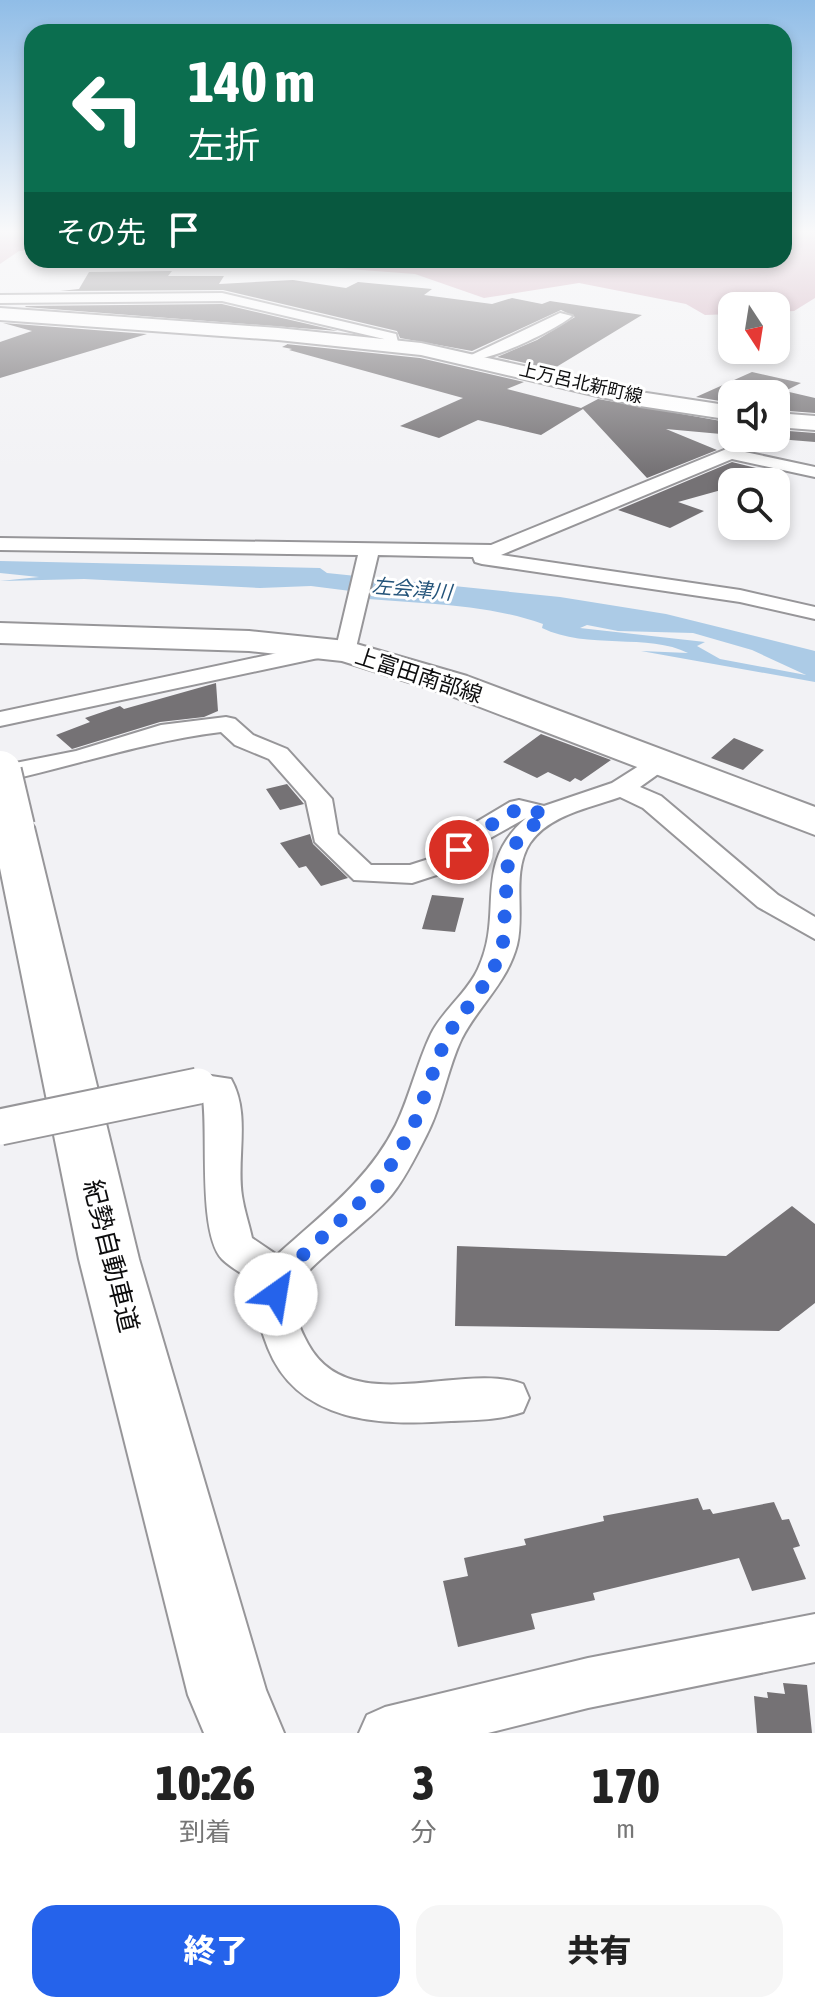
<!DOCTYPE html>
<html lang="ja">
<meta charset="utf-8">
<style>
:root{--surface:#fff;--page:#f6f6f6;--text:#222;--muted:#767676;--accent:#2563eb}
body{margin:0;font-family:"Asap Condensed","Noto Sans JP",sans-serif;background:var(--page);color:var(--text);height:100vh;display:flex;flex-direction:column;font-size:30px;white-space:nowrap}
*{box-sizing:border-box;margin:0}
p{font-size:26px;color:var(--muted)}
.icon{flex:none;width:44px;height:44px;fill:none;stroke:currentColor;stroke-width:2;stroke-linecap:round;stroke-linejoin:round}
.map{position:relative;height:1733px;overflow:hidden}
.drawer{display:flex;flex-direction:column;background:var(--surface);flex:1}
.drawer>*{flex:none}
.hud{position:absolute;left:24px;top:24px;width:768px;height:244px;border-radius:24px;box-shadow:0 4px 12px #0003;background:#0b6e4f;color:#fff;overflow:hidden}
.needle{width:52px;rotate:168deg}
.controls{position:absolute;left:718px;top:292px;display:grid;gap:16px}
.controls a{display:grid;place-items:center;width:72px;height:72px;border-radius:16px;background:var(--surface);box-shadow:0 4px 12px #0003;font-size:40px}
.pin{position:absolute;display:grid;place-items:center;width:68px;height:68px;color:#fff;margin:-34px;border:4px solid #fff;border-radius:50%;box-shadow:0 2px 8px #0007}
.me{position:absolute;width:88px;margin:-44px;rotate:32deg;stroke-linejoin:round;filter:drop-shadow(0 0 6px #0008)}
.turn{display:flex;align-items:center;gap:28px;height:168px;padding:0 32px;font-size:36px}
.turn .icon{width:104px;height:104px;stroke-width:2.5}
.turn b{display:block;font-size:56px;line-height:68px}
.then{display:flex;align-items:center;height:76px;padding:0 32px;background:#0003;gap:16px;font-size:30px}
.eta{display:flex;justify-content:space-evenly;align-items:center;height:136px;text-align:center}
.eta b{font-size:48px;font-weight:800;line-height:56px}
.cta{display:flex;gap:16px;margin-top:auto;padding:16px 32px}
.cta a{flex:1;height:92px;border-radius:24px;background:var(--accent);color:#fff;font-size:32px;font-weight:800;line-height:92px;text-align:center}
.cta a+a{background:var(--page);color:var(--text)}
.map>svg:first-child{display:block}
.forest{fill:#cfa8b8}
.water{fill:#accbe6;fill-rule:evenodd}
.building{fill:#757275}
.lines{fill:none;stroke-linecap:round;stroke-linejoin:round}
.street-casing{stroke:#979699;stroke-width:4}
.secondary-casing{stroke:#979699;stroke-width:4}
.primary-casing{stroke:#979699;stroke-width:4}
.highway-casing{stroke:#979699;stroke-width:4}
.street{fill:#fff;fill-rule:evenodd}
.secondary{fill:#fff;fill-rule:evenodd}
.primary{fill:#fff;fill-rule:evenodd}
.highway{fill:#fff;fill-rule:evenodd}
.street-bridge-casing{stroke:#979699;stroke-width:39;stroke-linecap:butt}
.highway-bridge-casing{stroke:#979699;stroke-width:46;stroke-linecap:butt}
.street-bridge{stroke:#fff;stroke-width:35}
.highway-bridge{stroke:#fff;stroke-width:42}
.route{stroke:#2563eb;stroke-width:14;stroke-dasharray:0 25.2}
.labels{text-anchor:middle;stroke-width:6;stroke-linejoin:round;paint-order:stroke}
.far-street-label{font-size:18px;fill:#0d0d0e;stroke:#fff}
.far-water-label{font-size:20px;font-style:italic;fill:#24547a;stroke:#fff}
.street-label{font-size:22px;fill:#0d0d0e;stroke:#fff}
.near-street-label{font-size:26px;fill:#0d0d0e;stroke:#fff}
</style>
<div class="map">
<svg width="815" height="1733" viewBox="0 0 815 1733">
<rect width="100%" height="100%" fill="#f2f2f5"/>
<path class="forest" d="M0,230H32V251H19L0,264Z
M784,230H815V298L794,311L776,312V306H732V314L705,315L686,304L579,283L484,298L415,274L227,260H784Z
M55,260H208L193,268H58Z"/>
<path class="water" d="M0,561L320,568L327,573L560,597L666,614L815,651V682L641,651L688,653C649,633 587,650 542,628L543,624C481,602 413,604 348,597L382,595L311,586L260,588L84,579L0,581L39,577L0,573ZM587,625L618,631L693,633L752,650L806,675L720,659L697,646L705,642L580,628Z"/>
<path class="building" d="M172,271L168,276H224L219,284L293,280L346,288L358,282L432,289L424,295L492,304L512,298L542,304L550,301L642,315L553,369L497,357L537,340L575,317L561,310L472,351L400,338L397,331L223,290L60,291L79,289L89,272Z
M222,304L338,331L25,307L26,306Z
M3,323L147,334L0,378V342L32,331Z
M286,344L420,358L524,382L507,389L581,408L598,399L732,423V435L666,429L717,450L647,478L583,409L541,435L478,420L439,438L400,426L463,398L289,350L292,349L282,347L288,344Z
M752,372L801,383L785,391L815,398V413L776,410V394H732V403L696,397Z
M776,430L815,433V442L766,438H776Z
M732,462L776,473L747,482H732V487L678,502L704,511L670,528L618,510Z
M216,683L218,711L204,717L160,722L72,749L56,735L90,722L85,718L120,706L124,709Z
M541,734L611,760L581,781L575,778L570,782L548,772L537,778L503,762Z
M734,738L764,750L743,770L711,758Z
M287,784L304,804L280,810L266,789Z
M310,834L313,844L348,878L321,886L306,866L299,868L280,843Z
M432,895L464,898L455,932L422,929Z
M792,1206L815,1224V1303L779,1331L455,1326L457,1246L726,1256Z
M698,1498L703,1510L710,1509L713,1514L774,1502L782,1520L789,1519L800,1546L793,1548L806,1579L752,1591L739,1558L593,1593L595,1600L531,1614L535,1629L458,1647L443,1581L468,1576L464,1558L526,1545L524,1539L604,1521L603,1516Z
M783,1683L807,1685L812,1733H757L754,1696L768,1698L767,1692L785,1694Z"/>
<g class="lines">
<g class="street-casing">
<path id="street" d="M222,293L396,334L399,346L387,349L384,339L222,301L0,303V295Z
M560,313L572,316C558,329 478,368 465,358Z
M744,438H763L745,452L815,467V477L732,459L501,555L740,590L815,607V619L740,602L482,564L475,562L473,557L378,555L354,656L346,658L337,654L0,726V712L329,642L337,644L358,555L0,550V538L491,545L724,450Z
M226,717L235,719L253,735L287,749L332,799L338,834L371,865H410L435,857L463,830L510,802L519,800L544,806L612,783L653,757H671L675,762L640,787L661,796L778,895L815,917V939L758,907L643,808L620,797C589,808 549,815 530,843C511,872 525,913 517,945C507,983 479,1005 462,1038C448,1067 443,1101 429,1130C419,1150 407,1175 393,1193C376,1217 305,1266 297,1286C290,1305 298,1326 308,1344C349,1420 462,1361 523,1384L529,1398L523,1412C500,1420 475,1420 451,1421C381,1426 298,1423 268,1348C259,1324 254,1310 258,1284C247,1276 232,1269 222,1259C198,1233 208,1136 203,1099L186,1095L181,1086L186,1077L198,1074L231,1079C251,1114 236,1158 242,1196C244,1210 249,1224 252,1238L277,1255C321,1215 369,1180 396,1125C410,1096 417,1063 431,1034C443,1010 467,993 478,969C505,912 471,866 526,818L483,842L455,869L412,883L354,880L315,842L306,801L269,759L235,745L221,732C146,741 74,766 0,782V766L76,751L161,725Z
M815,1614V1662L588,1708L488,1733H359L367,1715L385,1707L588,1658Z"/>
</g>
<g class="secondary-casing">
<path id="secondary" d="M0,308L278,328L421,343L640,392L732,406V420L640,406L421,355L278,340L0,320Z
M776,413L815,416V430L776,427Z"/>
</g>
<g class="primary-casing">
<path id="primary" d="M0,623L249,631L346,641L467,676L815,807V835L441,692L342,661L249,651L0,643Z"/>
</g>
<g class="highway-casing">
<path id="highway" d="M13,814L28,818L34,827L139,1259L266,1690L284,1733H204L188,1695L79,1259L0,868V818Z"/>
</g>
<use href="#street" class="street"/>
<use href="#secondary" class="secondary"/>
<use href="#primary" class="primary"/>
<use href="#highway" class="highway"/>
<g class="street-bridge-casing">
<path id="street-bridge" d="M0,1127L198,1086"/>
</g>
<g class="highway-bridge-casing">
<path id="highway-bridge" d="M0,772L13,827"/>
</g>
<use href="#street-bridge" class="street-bridge"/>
<use href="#highway-bridge" class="highway-bridge"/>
</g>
<linearGradient id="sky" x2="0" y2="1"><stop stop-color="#90bde7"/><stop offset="0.49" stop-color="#f9f9fa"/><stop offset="1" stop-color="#f9f9fa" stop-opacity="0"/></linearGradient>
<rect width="815" height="473" fill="url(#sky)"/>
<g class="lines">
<path class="route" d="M276,1294L279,1277L380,1184L413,1127L447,1035L492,974L503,942L508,861L518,839L546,814L519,808L473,836L459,850"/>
</g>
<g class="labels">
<g class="far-street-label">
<text transform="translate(581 383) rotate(13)" y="6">上万呂北新町線</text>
</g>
<g class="far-water-label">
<text transform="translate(412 589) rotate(5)" y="7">左会津川</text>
</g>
<g class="street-label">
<text transform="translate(419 675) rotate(18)" y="8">上富田南部線</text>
</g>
<g class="near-street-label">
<text transform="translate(111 1256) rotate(76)" y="9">紀勢自動車道</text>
</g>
</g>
</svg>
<div class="controls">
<a><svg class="needle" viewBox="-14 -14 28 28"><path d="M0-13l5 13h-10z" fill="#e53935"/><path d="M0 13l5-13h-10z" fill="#767676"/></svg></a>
<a><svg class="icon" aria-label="sound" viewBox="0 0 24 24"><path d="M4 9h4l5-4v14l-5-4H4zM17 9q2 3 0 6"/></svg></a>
<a><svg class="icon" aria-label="search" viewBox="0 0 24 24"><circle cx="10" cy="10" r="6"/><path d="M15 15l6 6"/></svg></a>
</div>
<div class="pin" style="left:459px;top:850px;background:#d93025"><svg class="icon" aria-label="arrive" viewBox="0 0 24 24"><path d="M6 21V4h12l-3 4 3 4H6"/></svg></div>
<svg class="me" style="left:276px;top:1294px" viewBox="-20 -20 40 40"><circle r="19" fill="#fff"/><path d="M0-13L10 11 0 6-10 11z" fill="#2563eb"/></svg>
<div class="hud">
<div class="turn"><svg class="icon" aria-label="left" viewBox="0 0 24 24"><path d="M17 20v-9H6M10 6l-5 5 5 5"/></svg><div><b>140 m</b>左折</div></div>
<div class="then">その先<svg class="icon" aria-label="arrive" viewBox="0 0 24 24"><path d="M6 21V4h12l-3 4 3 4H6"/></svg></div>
</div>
</div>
<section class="drawer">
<div class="eta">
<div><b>10:26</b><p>到着</p></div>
<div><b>3</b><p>分</p></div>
<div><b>170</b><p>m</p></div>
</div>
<div class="cta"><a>終了</a><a>共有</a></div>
</section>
